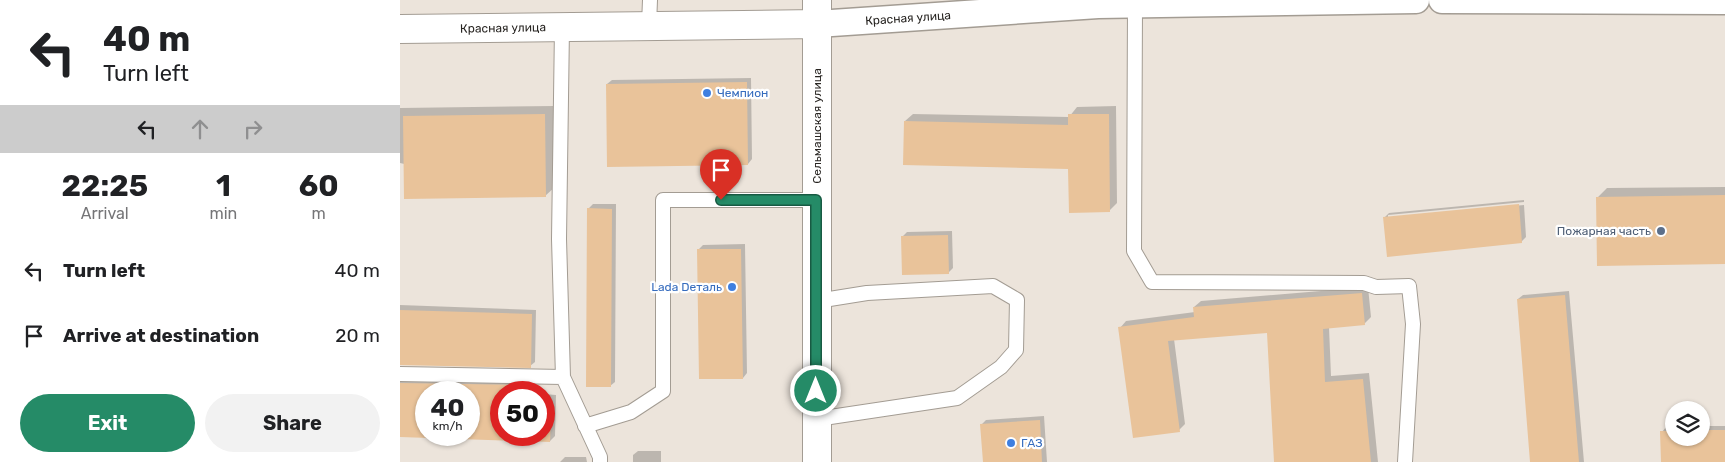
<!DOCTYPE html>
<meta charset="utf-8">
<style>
:root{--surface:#fff;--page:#f2f2f2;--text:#202124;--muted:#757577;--accent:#258b67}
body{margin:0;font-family:Rubik,sans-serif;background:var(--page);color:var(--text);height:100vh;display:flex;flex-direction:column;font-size:19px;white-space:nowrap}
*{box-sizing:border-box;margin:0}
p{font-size:16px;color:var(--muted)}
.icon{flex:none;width:28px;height:28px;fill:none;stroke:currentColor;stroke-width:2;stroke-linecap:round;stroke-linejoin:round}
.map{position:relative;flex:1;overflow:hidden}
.side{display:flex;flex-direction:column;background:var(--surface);width:400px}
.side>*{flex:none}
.hud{background:#fff;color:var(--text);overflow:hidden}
.controls{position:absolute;left:1265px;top:401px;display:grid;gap:10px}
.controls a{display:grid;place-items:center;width:45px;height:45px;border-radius:50%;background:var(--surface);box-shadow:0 1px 4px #0004;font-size:25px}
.speed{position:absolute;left:15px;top:381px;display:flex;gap:10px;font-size:25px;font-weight:700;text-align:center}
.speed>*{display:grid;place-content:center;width:65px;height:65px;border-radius:50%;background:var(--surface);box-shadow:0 1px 4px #0004;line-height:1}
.speed small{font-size:12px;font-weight:400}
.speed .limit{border:8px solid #d22;background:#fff;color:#111}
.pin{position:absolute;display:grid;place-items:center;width:42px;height:42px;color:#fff;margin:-51px -21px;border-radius:50% 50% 50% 0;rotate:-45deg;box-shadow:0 0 5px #0007}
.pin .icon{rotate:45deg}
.me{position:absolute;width:55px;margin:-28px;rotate:0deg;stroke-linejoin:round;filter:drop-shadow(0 0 4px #0008)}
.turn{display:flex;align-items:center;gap:18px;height:105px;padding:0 20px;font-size:22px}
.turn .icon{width:65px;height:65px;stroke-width:2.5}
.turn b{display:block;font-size:35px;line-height:42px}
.lanes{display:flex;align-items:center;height:48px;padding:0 20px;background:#0003;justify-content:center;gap:25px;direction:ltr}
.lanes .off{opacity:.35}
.eta{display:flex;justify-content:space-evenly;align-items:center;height:85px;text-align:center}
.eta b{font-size:30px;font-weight:700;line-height:35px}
.primary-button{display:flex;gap:10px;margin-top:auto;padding:10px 20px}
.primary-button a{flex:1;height:58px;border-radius:30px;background:var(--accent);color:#fff;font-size:20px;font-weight:700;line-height:58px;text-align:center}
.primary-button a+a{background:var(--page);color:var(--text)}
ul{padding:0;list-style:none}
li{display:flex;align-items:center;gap:15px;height:65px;padding:0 20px}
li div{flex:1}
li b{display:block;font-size:19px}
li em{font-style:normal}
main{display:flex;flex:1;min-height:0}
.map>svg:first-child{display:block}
.shadow{fill:#0003;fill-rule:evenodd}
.building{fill:#e9c39a;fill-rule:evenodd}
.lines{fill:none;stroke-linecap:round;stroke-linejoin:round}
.lane-casing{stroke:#a39c93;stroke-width:16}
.street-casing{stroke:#a39c93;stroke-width:29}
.secondary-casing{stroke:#a39c93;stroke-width:30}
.lane{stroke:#fff;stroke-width:14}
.street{stroke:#fff;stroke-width:26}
.secondary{stroke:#fff;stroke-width:28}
.route-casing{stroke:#185a43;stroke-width:12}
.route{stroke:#258b67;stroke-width:9}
.shop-dot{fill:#3f7fe0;stroke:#fff;stroke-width:2}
.service-dot{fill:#5c6f8a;stroke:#fff;stroke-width:2}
.labels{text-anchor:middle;stroke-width:4.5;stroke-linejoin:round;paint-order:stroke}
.street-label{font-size:12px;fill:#282522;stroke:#fff}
.shop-label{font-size:12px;fill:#366cbe;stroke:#fff;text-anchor:start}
.service-label{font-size:12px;fill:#4e5e75;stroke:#fff;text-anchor:end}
</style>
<main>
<section class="side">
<div class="hud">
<div class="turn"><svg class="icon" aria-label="left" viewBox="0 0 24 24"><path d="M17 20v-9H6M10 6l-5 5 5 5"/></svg><div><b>40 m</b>Turn left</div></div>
<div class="lanes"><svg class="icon" aria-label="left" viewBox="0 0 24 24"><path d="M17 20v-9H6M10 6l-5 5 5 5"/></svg><svg class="icon off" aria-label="ahead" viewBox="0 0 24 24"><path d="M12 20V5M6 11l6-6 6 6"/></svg><svg class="icon off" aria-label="right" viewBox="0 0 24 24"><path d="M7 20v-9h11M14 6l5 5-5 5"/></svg></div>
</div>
<div class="eta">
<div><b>22:25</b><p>Arrival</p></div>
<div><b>1</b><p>min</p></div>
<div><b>60</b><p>m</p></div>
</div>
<ul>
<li><svg class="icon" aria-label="left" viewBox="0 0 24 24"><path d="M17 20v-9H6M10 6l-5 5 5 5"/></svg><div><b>Turn left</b></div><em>40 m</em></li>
<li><svg class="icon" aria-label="arrive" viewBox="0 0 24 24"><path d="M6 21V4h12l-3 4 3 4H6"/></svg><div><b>Arrive at destination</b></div><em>20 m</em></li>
</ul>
<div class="primary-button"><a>Exit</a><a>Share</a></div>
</section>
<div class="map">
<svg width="1325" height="462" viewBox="0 0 1325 462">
<rect width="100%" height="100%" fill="#ece4db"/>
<path class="shadow" d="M351,78L352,159L348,164L207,84L212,80Z
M154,106L155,187L145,196L0,163V108Z
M716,106L717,203L709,211L669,167L505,121L513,114L669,117L677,107Z
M1325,187V263L1197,198L1207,188Z
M1124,200V202L988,215V218L1124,205L1126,237L1121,242L985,217L989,213Z
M193,204H216L215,382L210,386L188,209Z
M552,231L553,268L548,273L502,237L507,232Z
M345,244L347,373L343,378L298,250L303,245Z
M968,287L971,317L964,324L929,327L931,376L969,373L978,462H875L868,332L774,339L785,424L779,430L720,328L726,321L795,312L794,307L801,301Z
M1169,291L1184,462H1131L1118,299L1123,295Z
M0,305L136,310L135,362L130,366L0,364Z
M0,377L135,381L134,392H101V435H144V394L156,395L155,436L150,441L0,436ZM26,392H69V435H26Z
M644,416L647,462H584L581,425L586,420Z
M1301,426H1325V462H1262V432L1266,427H1274V438H1301Z
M238,451H261V462H233V455Z
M165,457H186L187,462H160Z"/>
<path class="building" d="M347,82L348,165L207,167L206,84Z
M145,114L146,197L4,199L3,116Z
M668,114H709L710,212L669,213L668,169L503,165L504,121L668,125Z
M1325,195V264L1197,266L1196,197Z
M1119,204L1122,243L987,257L983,217Z
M187,208L212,209L211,387H186Z
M548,235L549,274L502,275L501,236Z
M297,249H341L343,379H299Z
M962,293L965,325L923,329L925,382L963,379L971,462H874L867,333L768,341L780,432L733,438L718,327L794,317L793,307Z
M1165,295L1179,462H1130L1117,299Z
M0,310L132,314L131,368L0,365Z
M0,383L130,385V392H101V435H144V399H152L150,442L0,437ZM26,392H69V435H26Z
M640,420L642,462H583L580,424Z
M1301,430H1325V462H1261L1260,431H1274V438H1301Z"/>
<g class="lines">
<g class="lane-casing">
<path id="lane" d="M735,5L734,251L752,282L964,283L976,287L1009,286L1013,324L1005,462
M249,25L250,0
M162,27L159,239L163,377
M417,301L467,293L593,286L617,300L616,350L601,367L557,398L417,419
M0,374L163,377L200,457V462
M185,426L231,412L263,391V200H417"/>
</g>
<g class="street-casing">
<path id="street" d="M1042,0L1325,1
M417,24L698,5L1016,0"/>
</g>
<g class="secondary-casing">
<path id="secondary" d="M0,29L417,24
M417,462V0"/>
</g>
<use href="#lane" class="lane"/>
<use href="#street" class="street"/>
<use href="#secondary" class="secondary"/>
</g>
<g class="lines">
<g class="route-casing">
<path id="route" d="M321,200H416V391"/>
</g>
<use href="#route" class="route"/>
</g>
<g class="shop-dot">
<circle cx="307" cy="93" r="5"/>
<circle cx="332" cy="287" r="5"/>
<circle cx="611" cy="443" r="5"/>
</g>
<circle class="service-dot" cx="1261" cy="231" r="5"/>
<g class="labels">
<g class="street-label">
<text transform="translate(508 18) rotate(-4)" y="4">Красная улица</text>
<text transform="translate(103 28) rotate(-1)" y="4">Красная улица</text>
<text transform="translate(417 126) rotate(-90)" y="4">Сельмашская улица</text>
</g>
<g class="shop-label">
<text x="317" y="97">Чемпион</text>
<text x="322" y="291" text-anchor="end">Lada Dеталь</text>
<text x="621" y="447">ГАЗ</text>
</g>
<g class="service-label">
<text x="1251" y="235">Пожарная часть</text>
</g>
</g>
</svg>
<div class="controls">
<a><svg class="icon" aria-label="layers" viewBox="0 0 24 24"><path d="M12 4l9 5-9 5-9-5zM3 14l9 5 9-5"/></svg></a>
</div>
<div class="speed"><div>40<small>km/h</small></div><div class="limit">50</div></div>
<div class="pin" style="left:321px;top:200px;background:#d93025"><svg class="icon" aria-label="arrive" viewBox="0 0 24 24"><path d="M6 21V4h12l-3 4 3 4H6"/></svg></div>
<svg class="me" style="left:416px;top:391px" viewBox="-20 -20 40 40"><circle r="17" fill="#258b67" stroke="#fff" stroke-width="3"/><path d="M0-11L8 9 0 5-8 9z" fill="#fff"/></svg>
</div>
</main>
